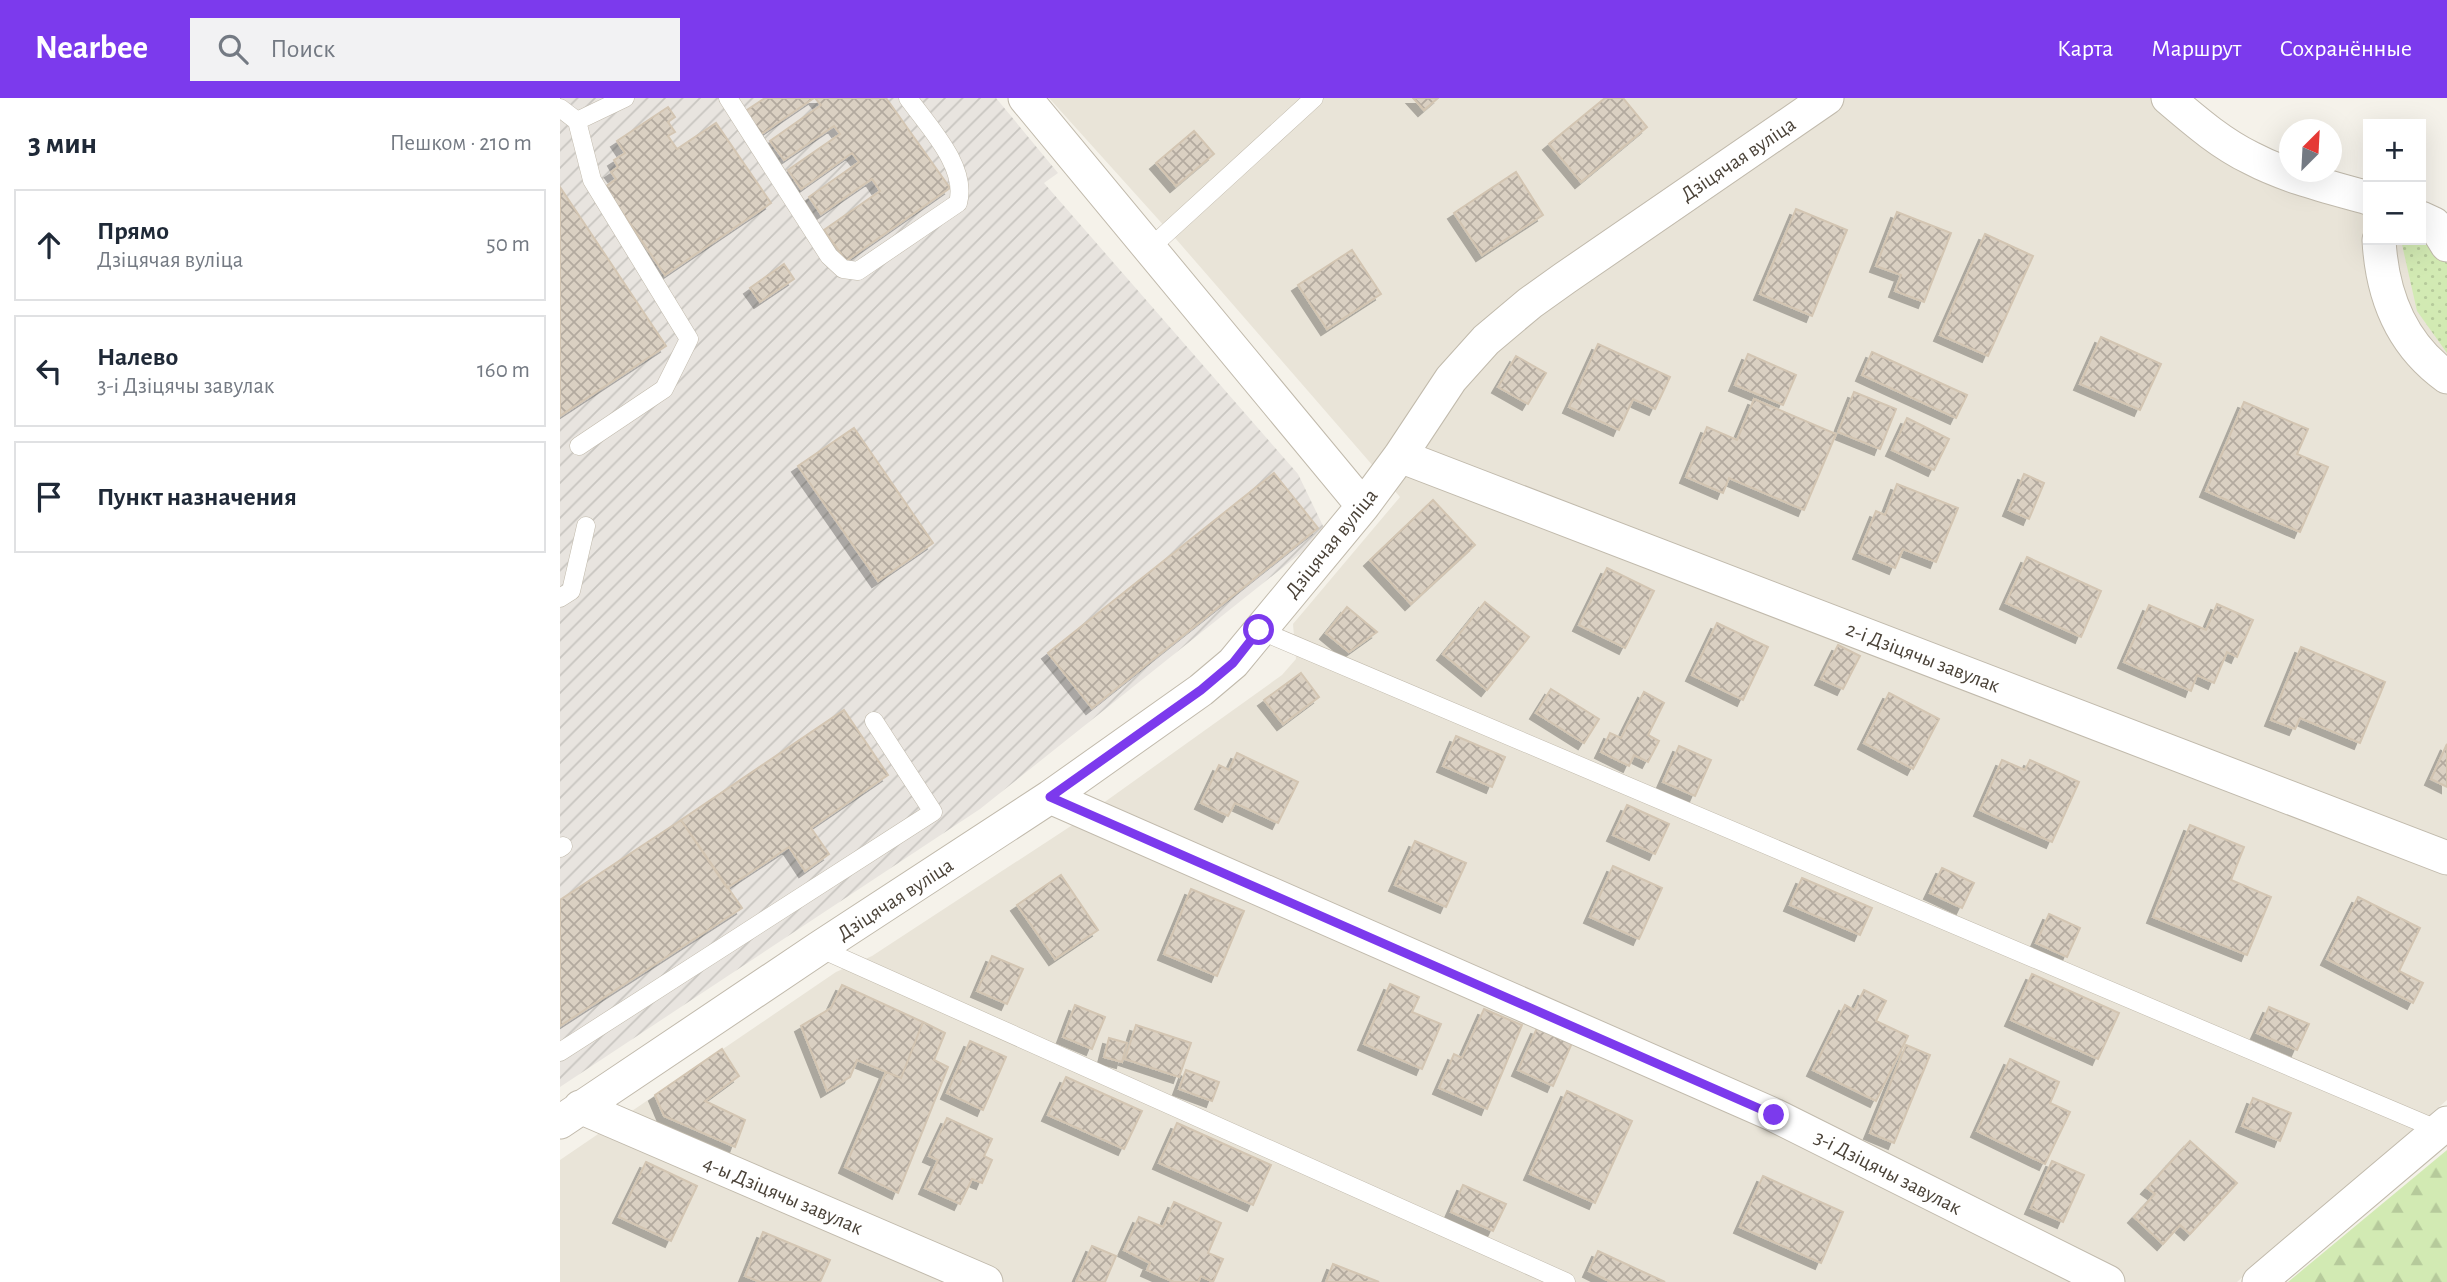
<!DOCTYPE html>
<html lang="ru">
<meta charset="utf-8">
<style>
body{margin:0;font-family:"Alegreya Sans",sans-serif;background:#f2f2f3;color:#1f2937}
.controls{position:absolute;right:21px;top:21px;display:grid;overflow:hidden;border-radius:0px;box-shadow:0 7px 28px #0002}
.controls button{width:63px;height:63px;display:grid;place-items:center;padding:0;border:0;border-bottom:2px solid #e0e1e3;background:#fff;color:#1f2937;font:35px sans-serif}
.compass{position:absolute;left:1719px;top:21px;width:63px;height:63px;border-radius:50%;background:#fff;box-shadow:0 7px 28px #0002;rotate:24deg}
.stop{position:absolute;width:21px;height:21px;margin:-16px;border:5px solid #7c3aed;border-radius:50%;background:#fff}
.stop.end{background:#7c3aed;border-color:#fff;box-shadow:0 2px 7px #0008}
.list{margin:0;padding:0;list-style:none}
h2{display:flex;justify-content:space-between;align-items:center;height:91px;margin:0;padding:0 28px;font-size:30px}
h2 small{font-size:23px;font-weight:400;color:#747a83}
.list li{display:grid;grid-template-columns:46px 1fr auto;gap:21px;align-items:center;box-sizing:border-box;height:112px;margin:0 14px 14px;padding:0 14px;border:2px solid #e0e1e3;border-radius:0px}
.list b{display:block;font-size:26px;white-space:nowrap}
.list p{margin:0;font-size:23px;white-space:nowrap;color:#747a83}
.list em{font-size:23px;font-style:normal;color:#747a83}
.icon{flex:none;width:38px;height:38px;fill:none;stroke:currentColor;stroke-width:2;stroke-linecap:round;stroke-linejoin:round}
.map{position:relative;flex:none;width:1887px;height:1184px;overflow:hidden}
header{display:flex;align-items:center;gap:42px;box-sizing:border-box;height:98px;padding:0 35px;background:#7c3aed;color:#fff}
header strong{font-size:33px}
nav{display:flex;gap:38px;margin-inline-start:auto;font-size:24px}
.search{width:490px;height:63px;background:#f2f2f3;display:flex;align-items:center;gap:18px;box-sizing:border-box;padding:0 24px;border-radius:0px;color:#747a83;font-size:26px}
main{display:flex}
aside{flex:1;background:#fff}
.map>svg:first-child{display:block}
.residential{fill:#e9e4d8}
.industrial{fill:url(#industrial-furrows)}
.grass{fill:url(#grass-dots)}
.forest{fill:url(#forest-firs)}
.building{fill:url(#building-cross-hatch);stroke:#d3c5b2;stroke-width:2;filter:url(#shadow)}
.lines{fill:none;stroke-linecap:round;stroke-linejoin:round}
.service-casing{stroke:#c1baac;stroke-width:19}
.minor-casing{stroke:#c1baac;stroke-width:35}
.service{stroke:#fff;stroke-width:18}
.minor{stroke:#fff;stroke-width:33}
.route{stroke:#7c3aed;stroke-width:9}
.labels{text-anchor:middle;stroke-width:6;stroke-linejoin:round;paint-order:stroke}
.street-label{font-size:21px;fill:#4a4238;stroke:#fff}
</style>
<header>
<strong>Nearbee</strong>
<div class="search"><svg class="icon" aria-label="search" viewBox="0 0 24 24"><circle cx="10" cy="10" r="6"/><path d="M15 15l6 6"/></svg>Поиск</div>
<nav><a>Карта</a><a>Маршрут</a><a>Сохранённые</a></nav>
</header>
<main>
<aside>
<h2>3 мин<small>Пешком · 210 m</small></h2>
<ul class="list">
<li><svg class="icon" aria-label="ahead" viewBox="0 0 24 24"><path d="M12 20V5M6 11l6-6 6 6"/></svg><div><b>Прямо</b><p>Дзіцячая вуліца</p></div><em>50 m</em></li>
<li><svg class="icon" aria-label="left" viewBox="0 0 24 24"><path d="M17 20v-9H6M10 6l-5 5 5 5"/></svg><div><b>Налево</b><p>3-і Дзіцячы завулак</p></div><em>160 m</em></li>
<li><svg class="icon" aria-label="arrive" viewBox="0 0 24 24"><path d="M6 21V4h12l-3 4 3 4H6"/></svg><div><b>Пункт назначения</b></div></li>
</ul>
</aside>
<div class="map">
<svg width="1887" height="1184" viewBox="0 0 1887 1184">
<defs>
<pattern id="industrial-furrows" width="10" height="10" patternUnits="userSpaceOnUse" patternTransform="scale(1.75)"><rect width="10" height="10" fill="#e8e4df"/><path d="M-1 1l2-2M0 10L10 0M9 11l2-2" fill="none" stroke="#c8c5c0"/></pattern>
<pattern id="grass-dots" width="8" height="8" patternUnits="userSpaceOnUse" patternTransform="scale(1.75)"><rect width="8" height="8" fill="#d2eab3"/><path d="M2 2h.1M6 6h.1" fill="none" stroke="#b6ca9b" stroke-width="1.8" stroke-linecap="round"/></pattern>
<pattern id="forest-firs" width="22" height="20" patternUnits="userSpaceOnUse" patternTransform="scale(1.75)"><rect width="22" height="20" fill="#d2eab3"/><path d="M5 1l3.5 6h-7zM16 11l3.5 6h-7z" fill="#b6ca9b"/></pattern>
<pattern id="building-cross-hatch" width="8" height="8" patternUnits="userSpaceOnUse" patternTransform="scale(1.75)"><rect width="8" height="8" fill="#dad0c2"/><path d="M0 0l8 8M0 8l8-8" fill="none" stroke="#b3aa9f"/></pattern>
<filter id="shadow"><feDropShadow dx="-6" dy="6" stdDeviation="0" flood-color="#0004"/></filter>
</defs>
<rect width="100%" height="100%" fill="#f5f2ea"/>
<!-- residential -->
<path class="residential" d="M489 0H1619L1669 43 1808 100V142H1861L1887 135V1002L1677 1184H0V1062L276 874 312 858 514 726 722 577 736 561 733 526 840 399 616 141Z"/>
<!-- industrial -->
<path class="industrial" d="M0 0H436L498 75 484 85 738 376 765 432 751 447 420 711 0 989Z"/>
<!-- grass -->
<path class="grass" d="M1861 136 1877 150 1887 165V255L1857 213 1841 142H1861Z"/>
<!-- forest -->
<path class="forest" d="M1887 1052V1184H1728Z"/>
<!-- building -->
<path class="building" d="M205 0H254L200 37 184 14Z
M255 0H326L390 90 286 163 264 132 320 93 312 81 261 116 249 99 299 64 292 55 241 91 228 72 280 36 274 28 224 62 210 43 261 7Z
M853 0H878L864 12Z
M1045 0H1063L1087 29 1021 84 989 46Z
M108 9 115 19 108 24 115 34 108 38 117 51 156 25 211 105 105 177 45 89 56 81 51 74 58 69 54 62 65 55 57 43Z
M634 33 654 56 616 88 596 65Z
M956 74 983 117 922 157 894 115Z
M0 89 106 248 0 318Z
M1236 111 1287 132 1252 218 1200 196Z
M1337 114 1391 135 1364 204 1335 193 1341 177 1316 168Z
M1425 136 1473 158 1428 258 1380 237Z
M792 152 821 196 767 231 738 187Z
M224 166 234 181 200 204 190 190Z
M1541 239 1601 266 1580 312 1520 286Z
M1038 246 1110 279 1095 311 1073 301 1059 332 1009 309Z
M1312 254 1407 297 1396 320 1302 277Z
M1188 256 1236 277 1223 307 1175 287Z
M956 258 986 275 968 306 938 289Z
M1294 294 1336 311 1320 351 1278 334Z
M1194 301 1276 336 1244 412 1169 380 1163 395 1126 379 1147 329 1177 342Z
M1684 304 1748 331 1737 356 1768 369 1740 434 1646 393Z
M1347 320 1389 341 1374 372 1332 352Z
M294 330 373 445 318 483 238 368Z
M714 375 758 430 532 610 488 555Z
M1464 376 1484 385 1469 421 1449 412Z
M1337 386 1398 410 1376 464 1343 451 1335 470 1299 455 1316 413 1325 417Z
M873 402 915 447 851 506 810 462Z
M1467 459 1541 493 1521 539 1446 505Z
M1047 470 1094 493 1065 550 1019 527Z
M925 504 969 539 927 592 883 556Z
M1657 506 1693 522 1677 559 1667 554 1654 585 1637 577 1631 593 1564 564 1589 507 1646 532Z
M787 509 817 534 789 554 766 535Z
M1157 525 1208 549 1183 602 1132 577Z
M1278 547 1300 558 1283 591 1261 581Z
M1741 549 1825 584 1800 645 1740 620 1735 631 1711 622Z
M741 575 759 599 723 626 704 602Z
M991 591 1039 621 1024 645 976 615Z
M1084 594 1104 605 1088 637 1099 643 1088 664 1074 657 1069 668 1041 654 1050 635 1061 640Z
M1329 595 1379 621 1353 671 1304 645Z
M284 612 328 677 251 730 269 756 245 773 229 749 167 790 121 722Z
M896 638 945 659 932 689 883 668Z
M1887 646V689L1871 681Z
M1119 648 1151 662 1135 698 1103 684Z
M677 655 738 684 718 725 675 705 668 718 641 705 659 667 669 672Z
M1442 662 1465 672 1470 662 1519 684 1492 744 1420 712Z
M1067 707 1109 726 1095 756 1053 737Z
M121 722 182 810 0 928V802Z
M1630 727 1684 749 1671 782 1711 799 1687 857 1593 819Z
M855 743 906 765 886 809 835 787Z
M1053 768 1102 790 1079 841 1030 819Z
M1382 770 1414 785 1402 810 1370 795Z
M501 777 538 832 495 861 457 807Z
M1242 780 1312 810 1300 837 1230 807Z
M631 791 684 813 657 878 604 856Z
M1798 799 1860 830 1839 873 1863 885 1853 905 1767 861Z
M1489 816 1520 830 1507 859 1476 845Z
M432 858 463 871 447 906 417 893Z
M1472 876 1559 915 1538 961 1451 922Z
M830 886 859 899 852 914 881 926 862 971 804 946Z
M282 887 363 924 341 980 297 962 290 979 267 993 241 928 271 910Z
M1304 892 1326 903 1316 923 1348 938 1316 1003 1253 972 1285 907 1294 912Z
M515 907 545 919 532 951 503 939Z
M1709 909 1749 926 1737 952 1697 935Z
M924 911 962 927 927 1011 879 990 894 956 902 960Z
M363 924 385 935 374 962 388 969 338 1095 285 1069 326 974 341 980Z
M576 927 631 945 619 979 565 961Z
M977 930 1012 945 993 988 958 972Z
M549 940 567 945 562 964 544 959Z
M410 943 446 959 423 1012 387 995Z
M1346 947 1370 957 1334 1045 1310 1035Z
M162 951 179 978 145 1003 185 1022 175 1049 104 1018 95 997Z
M1450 961 1499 984 1490 1005 1510 1014 1485 1066 1417 1033Z
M626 972 659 984 652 1003 619 991Z
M506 979 582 1013 564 1051 488 1017Z
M1007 993 1072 1023 1035 1105 970 1076Z
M1693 1000 1731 1015 1720 1043 1682 1028Z
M387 1020 432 1041 424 1058 432 1062 422 1085 412 1081 400 1106 365 1090 378 1062 369 1058Z
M617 1025 711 1067 693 1107 599 1065Z
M1630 1043 1677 1085 1630 1136 1620 1127 1603 1146 1574 1119 1595 1096 1587 1090Z
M1492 1063 1524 1077 1503 1124 1471 1110Z
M86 1064 137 1088 111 1143 59 1119Z
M1203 1078 1283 1114 1261 1165 1180 1129Z
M903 1087 946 1106 933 1133 891 1114Z
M614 1104 661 1125 648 1155 663 1161 653 1184 641 1178 638 1184H614L587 1172 590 1165 564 1152 579 1119 603 1129Z
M203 1134 270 1162 260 1184H200L185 1178Z
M532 1148 556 1158 545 1184H516Z
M1038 1153 1105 1184H1051L1029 1173Z
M773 1166 819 1184H766Z"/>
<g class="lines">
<!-- service casing -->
<g class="service-casing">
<path id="service" d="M168 0 269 158 283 171 298 173 398 105C408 69 368 28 348 0
M0 10 17 23
M589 151 754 0
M19 348 104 291 129 241 32 82 17 23 65 0
M0 500 11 493 26 428
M699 532 1879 1032
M0 750 3 748
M259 850 1006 1184
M0 954 373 714 314 623"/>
</g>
<!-- minor casing -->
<g class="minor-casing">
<path id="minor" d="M465 0 803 408
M1608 0C1634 22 1660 45 1691 60 1727 79 1769 89 1808 100
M1861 120 1874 126 1887 147
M1819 142C1822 197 1841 246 1887 279
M840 358 1887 760
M490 699 1214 1017 1548 1184
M20 1009 426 1184
M0 1024 259 850 490 699 641 592 673 565 803 408 840 358 891 281 926 242 970 205 1005 180 1267 0
M1699 1184 1887 1025"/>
</g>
<!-- service -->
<use href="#service" class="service"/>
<!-- minor -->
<use href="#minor" class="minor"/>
</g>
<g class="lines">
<!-- route -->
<path class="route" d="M699 532 673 565 641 592 490 699 1214 1017"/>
</g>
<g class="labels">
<!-- street labels -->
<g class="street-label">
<text transform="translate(1178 61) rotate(-34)" y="7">Дзіцячая вуліца</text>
<text transform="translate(771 445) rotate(-51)" y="7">Дзіцячая вуліца</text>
<text transform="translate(1363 559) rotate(21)" y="7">2-і Дзіцячы завулак</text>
<text transform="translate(335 801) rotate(-33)" y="7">Дзіцячая вуліца</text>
<text transform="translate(1328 1074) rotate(27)" y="7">3-і Дзіцячы завулак</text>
<text transform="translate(223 1097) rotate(23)" y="7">4-ы Дзіцячы завулак</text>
</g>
</g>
</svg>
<div class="controls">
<button>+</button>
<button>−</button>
</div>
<svg class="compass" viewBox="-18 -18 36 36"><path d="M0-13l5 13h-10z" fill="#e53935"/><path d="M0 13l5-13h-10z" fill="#747a83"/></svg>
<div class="stop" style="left:699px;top:532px"></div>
<div class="stop end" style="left:1214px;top:1017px"></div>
</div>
</main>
